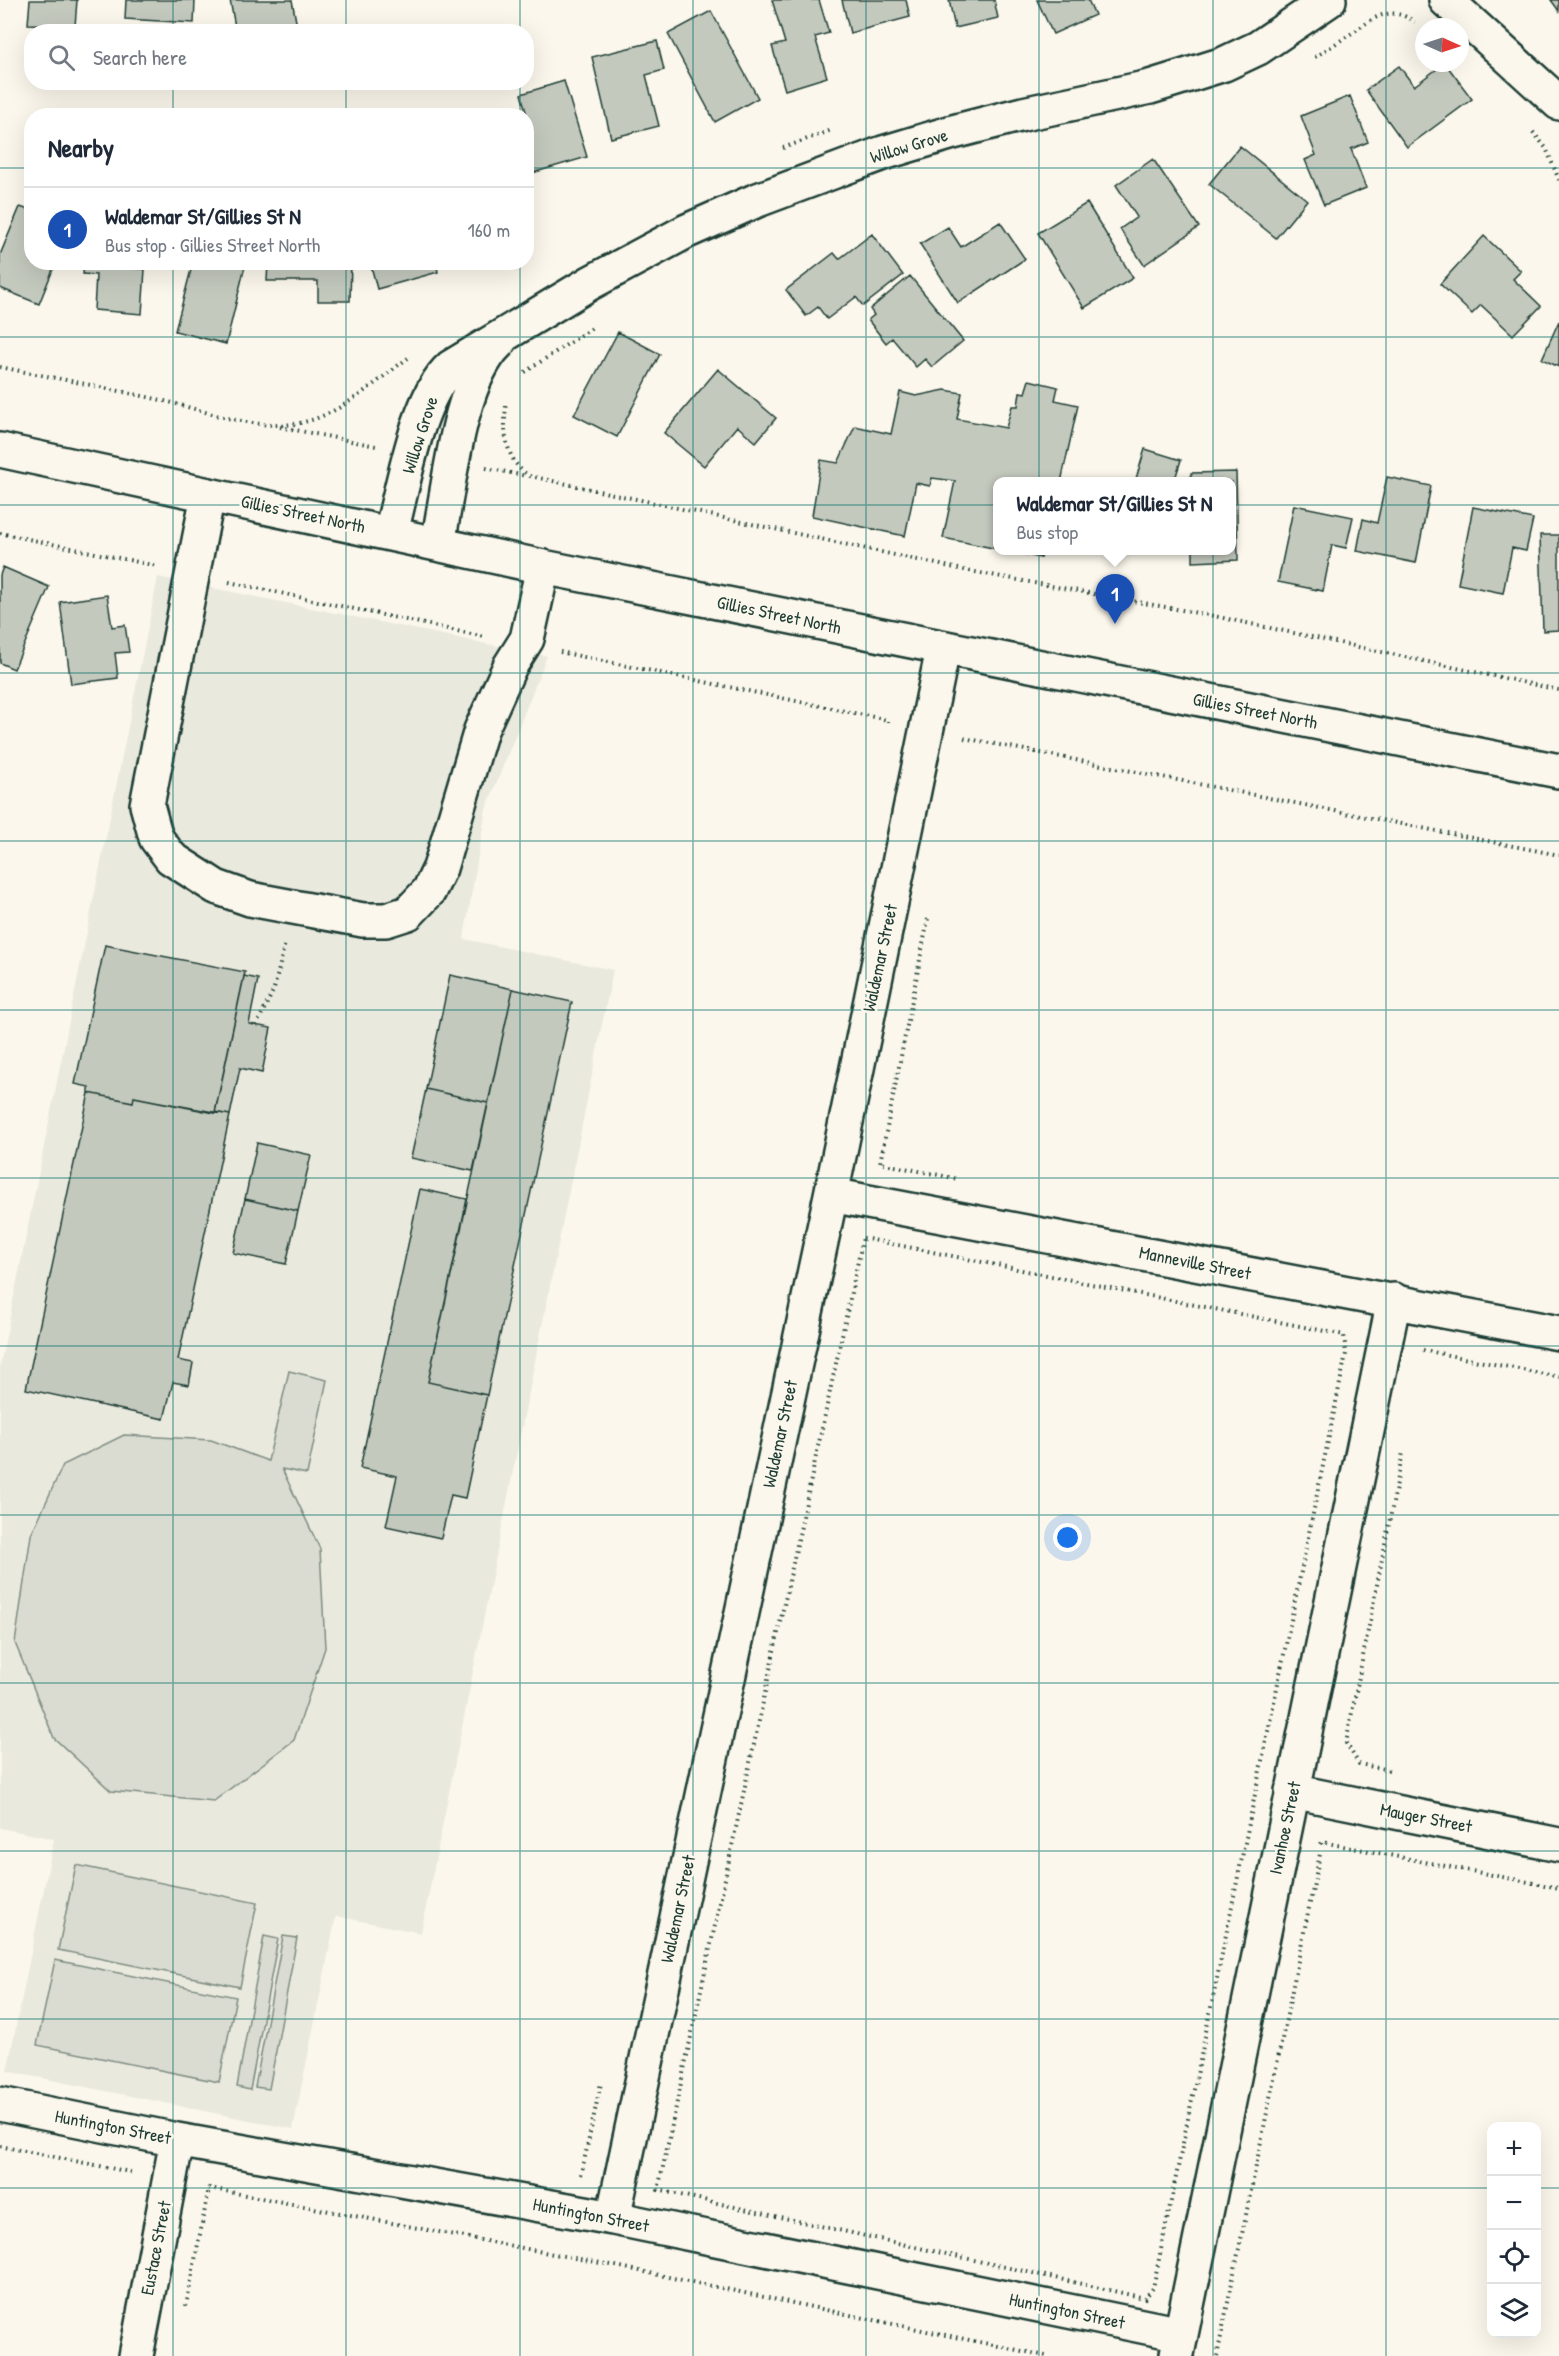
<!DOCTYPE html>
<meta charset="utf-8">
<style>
body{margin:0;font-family:"Patrick Hand",sans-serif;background:#f2f2f3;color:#1f2937}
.controls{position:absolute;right:18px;bottom:18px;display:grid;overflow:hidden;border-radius:12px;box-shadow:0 6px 24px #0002}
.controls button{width:54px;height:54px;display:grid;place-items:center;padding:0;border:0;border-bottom:2px solid #e0e1e3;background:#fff;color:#1f2937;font:30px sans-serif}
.compass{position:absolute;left:1415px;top:18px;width:54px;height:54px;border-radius:50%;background:#fff;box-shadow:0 6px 24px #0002;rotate:93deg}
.you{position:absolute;left:1068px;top:1538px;width:21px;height:21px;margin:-15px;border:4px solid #fff;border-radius:50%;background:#1a73e8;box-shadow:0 0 0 9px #1a73e833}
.badge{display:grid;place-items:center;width:39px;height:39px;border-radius:50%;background:#1a73e8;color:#fff;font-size:20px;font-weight:700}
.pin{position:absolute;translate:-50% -50px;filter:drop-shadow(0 2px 3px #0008)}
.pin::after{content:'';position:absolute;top:32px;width:21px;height:18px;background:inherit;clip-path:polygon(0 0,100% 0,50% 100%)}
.popup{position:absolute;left:993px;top:477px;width:243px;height:78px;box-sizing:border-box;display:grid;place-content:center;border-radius:12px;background:#fff;filter:drop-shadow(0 2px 4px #0005);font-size:20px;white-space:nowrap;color:#747a83}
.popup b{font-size:22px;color:#1f2937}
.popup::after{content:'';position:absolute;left:50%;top:100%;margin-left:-12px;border:12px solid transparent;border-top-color:#fff}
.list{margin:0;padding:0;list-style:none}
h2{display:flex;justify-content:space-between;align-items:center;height:78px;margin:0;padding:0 24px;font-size:26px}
h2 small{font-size:20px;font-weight:400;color:#747a83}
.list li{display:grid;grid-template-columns:39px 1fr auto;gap:18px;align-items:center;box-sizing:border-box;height:84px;padding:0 24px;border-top:2px solid #e0e1e3}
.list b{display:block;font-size:22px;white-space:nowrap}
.list p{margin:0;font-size:20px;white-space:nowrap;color:#747a83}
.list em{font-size:20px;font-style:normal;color:#747a83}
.icon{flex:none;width:33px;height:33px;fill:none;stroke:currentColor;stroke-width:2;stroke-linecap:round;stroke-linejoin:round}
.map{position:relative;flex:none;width:1559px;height:2356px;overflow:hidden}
.search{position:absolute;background:#fff;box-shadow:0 6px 24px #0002;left:24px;top:24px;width:510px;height:66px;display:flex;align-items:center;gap:15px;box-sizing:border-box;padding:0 21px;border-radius:24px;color:#747a83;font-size:22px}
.panel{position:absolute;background:#fff;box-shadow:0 6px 24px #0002;left:24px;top:108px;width:510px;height:162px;border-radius:24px}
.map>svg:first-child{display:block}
.built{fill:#eae9de}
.green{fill:#dbdcd1;stroke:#7d8c82;stroke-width:1.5}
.building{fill:#c4c9be;stroke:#1f3d34;stroke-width:1.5}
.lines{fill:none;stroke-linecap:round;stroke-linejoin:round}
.minor-casing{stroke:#1f3d34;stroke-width:38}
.major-casing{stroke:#1f3d34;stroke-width:38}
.path{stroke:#1f3d34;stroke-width:4;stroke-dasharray:1.5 4.5;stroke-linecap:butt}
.minor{stroke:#fbf7ec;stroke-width:33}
.major{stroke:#fbf7ec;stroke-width:33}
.grid{fill:none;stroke:#0f766e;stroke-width:1.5;stroke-opacity:0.55}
.labels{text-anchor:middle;stroke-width:5;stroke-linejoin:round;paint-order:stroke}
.street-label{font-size:18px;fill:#1f3d34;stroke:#fbf7ec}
</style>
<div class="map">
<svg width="1559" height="2356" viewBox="0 0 1559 2356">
<rect width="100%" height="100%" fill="#fbf7ec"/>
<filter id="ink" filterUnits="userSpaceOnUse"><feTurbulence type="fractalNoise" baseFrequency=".0167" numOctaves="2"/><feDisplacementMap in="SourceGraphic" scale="12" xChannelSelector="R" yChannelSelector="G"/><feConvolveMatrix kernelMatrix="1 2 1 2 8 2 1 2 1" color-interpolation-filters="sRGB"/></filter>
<g filter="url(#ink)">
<!-- built -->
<path class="built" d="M158 577 547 656 486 809 464 939 613 970 421 1933 336 1916 293 2129 7 2071 54 1839 0 1828V1366Z"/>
<!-- green -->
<path class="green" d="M289 1371 327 1380 307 1474 282 1469 320 1549 325 1648 294 1740 214 1801 111 1791 54 1738 15 1643 31 1535 63 1465 124 1435 211 1440 268 1461Z
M76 1865 257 1903 240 1987 58 1950Z
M264 1936 278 1939 250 2090 237 2087Z
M283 1936 297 1938 269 2089 255 2087Z
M55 1960 236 1997 219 2082 37 2045Z"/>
<!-- building -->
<path class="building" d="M30 0H77L75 26 28 24Z
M126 0H195L194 23 125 19Z
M230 0H292L298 32H236Z
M772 0H819L829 33 815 37 827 77 785 90 772 46 785 43Z
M842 0H906L910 17 850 33Z
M949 0H994L998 18 955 28Z
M1037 0H1088L1095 15 1053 34Z
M1551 0H1559V11Z
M711 11 758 98 715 122 668 34Z
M657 41 664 70 646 75 659 126 611 138 592 57Z
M1445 63 1472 99 1407 147 1366 90 1399 66 1414 86Z
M564 81 587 157 529 174 526 135 532 133 521 94Z
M1350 96 1368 142 1351 149 1366 188 1324 205 1305 160 1316 155 1301 116Z
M1240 146 1307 200 1276 238 1209 184Z
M1153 159 1199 227 1144 265 1120 229 1137 217 1116 185Z
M1087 203 1133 278 1084 308 1038 233Z
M20 207 32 211V262H56L39 304 0 288V255Z
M1000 222 1025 259 958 303 920 244 948 227 961 247Z
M872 234 903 275 863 306 856 297 827 319 818 307 806 316 786 290 834 253 839 259Z
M1484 236 1521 271 1513 279 1541 306 1513 335 1481 305 1472 314 1440 284Z
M84 262H128V268L145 269 142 314 94 310 96 275 83 274Z
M193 262H246L226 344 175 331Z
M268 262H351L350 301H318V281H267Z
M370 262H436L438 272 377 289Z
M910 276 963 341 932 367 925 359 916 367 892 338 886 343 868 320 874 315 870 309Z
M1559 321V367L1542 359Z
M618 332 660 354 617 437 574 415Z
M718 369 776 418 756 442 737 426 704 466 664 433Z
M1029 380 1058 387 1055 400 1078 405 1061 482H998V549L943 538 955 481 932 478 930 486 916 483 905 536 812 516 821 460 838 463 855 426 891 434 900 392 916 396 945 390 962 393 957 419 1006 428 1012 406H1018L1020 392 1025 393Z
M1145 449 1181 460 1174 482H1135Z
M1236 472 1238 560 1193 562V550H1232V482H1191V473Z
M1387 477 1431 486 1416 563 1357 551 1363 519 1377 523Z
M1294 505 1353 517 1346 548 1332 545 1323 591 1278 582Z
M1473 507 1533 519 1526 551 1512 548 1503 593 1458 584Z
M1540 535H1559V630L1543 631Z
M1006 550H1043L1041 558Z
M3 567 49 587 14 669 0 663V575Z
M107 595 112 627 125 625 129 652 115 653 118 678 71 684 60 602Z
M105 945 245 972 215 1113 134 1097 133 1102 89 1093V1087L75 1084Z
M450 975 513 989 488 1103 426 1089Z
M244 976 258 979 249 1024 271 1028 262 1073 240 1068 230 1115 215 1112Z
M513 989 572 1002 487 1395 428 1382Z
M426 1089 488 1103 473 1171 411 1158Z
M89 1093 133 1102 134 1097 230 1115 178 1360 193 1363 189 1385 173 1382 164 1419 26 1389Z
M257 1143 311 1155 298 1211 245 1199Z
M420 1189 467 1199 428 1382 487 1395 465 1498 451 1495 441 1538 386 1526 397 1476 360 1468Z
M245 1199 298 1211 286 1264 233 1253Z"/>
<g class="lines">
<!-- minor casing -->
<g class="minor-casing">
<path id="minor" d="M1446 0 1559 103
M208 495 147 805 156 838 171 858 216 887 250 899 363 920H386L408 913 429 891 440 868 481 730 510 666 527 639 543 567
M391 532C403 488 417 397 451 367L590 283 687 231 755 201 883 153 953 132 1023 114 1150 87 1224 64 1258 48 1329 0
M438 543C449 489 458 380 499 342
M831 1195 1559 1333
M1292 1791 1559 1845
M0 2104 177 2140 613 2218 1181 2334
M613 2218 831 1195 943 649
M1177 2354 1394 1300
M136 2356 177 2140"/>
</g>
<!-- major casing -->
<g class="major-casing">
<path id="major" d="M0 450 543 567 1559 771"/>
</g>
<!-- path -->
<path class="path" d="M1315 57C1327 49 1340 41 1352 33 1374 18 1389 4 1415 22
M1533 132 1546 148 1559 180
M783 148 832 130
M0 367C51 377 102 387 152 398 201 408 258 435 308 421 346 410 378 380 408 358
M525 372 592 328
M506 406C503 431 505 462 530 476L964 570 1214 616 1559 690
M280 427 376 446
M486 468 526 476
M0 533 157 566
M229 582 485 637
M560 652 888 720V722
M964 738 1559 855
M928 919 880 1163 958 1179
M256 1026 274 989 285 943
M863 1238 1344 1335 1346 1354 1153 2288 1145 2298 658 2190Z
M1423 1350 1559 1377
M1389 1770 1359 1764 1346 1743 1403 1452
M1321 1844 1322 1842 1559 1888
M0 2146 135 2173
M581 2175 601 2083
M186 2306 209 2188 611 2265 1046 2356
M1217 2356 1320 1854"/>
<!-- minor -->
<use href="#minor" class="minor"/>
<!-- major -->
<use href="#major" class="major"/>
</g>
</g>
<!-- grid -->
<path class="grid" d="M173 0V32M346 0V32M520 0V32M693 0V2356M866 0V2356M1039 0V2356M1213 0V2356M1386 0V2356M173 82V116M346 82V116M520 82V116M0 168H32M526 168H1559M173 262V2356M346 262V2356M520 262V2356M0 337H1559M0 505H1559M0 673H1559M0 841H1559M0 1010H1559M0 1178H1559M0 1346H1559M0 1515H1559M0 1683H1559M0 1851H1559M0 2019H1559M0 2188H1492M1536 2188H1559"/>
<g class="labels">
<!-- street labels -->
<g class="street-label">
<text transform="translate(909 146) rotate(-17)" y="6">Willow Grove</text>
<text transform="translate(420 435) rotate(-72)" y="6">Willow Grove</text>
<text transform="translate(303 514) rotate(12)" y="6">Gillies Street North</text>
<text transform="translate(779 615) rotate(12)" y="6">Gillies Street North</text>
<text transform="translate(1255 711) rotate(11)" y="6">Gillies Street North</text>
<text transform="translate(880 958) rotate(-78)" y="6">Waldemar Street</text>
<text transform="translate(1195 1263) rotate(11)" y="6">Manneville Street</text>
<text transform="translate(780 1434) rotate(-78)" y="6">Waldemar Street</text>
<text transform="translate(1426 1818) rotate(11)" y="6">Mauger Street</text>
<text transform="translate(1285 1828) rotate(-78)" y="6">Ivanhoe Street</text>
<text transform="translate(678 1909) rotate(-78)" y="6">Waldemar Street</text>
<text transform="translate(113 2127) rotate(11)" y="6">Huntington Street</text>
<text transform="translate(591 2215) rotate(11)" y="6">Huntington Street</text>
<text transform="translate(156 2248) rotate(-79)" y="6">Eustace Street</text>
<text transform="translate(1067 2311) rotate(12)" y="6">Huntington Street</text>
</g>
</g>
</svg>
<div class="controls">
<button>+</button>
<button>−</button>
<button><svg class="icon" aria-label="locate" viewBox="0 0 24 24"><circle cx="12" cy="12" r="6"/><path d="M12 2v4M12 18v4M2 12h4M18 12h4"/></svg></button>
<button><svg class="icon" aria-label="layers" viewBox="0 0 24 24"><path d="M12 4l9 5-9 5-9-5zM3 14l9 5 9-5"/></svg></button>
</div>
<svg class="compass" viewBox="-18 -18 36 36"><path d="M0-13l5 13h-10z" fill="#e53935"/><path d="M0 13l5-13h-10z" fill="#747a83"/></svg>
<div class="you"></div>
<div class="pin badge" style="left:1115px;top:624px;background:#1a4fb4">1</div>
<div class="popup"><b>Waldemar St/Gillies St N</b>Bus stop</div>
<div class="search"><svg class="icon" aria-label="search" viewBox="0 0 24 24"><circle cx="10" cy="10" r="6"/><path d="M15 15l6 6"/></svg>Search here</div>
<section class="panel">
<h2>Nearby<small></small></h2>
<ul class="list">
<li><span class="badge" style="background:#1a4fb4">1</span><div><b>Waldemar St/Gillies St N</b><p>Bus stop · Gillies Street North</p></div><em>160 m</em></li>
</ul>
</section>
</div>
